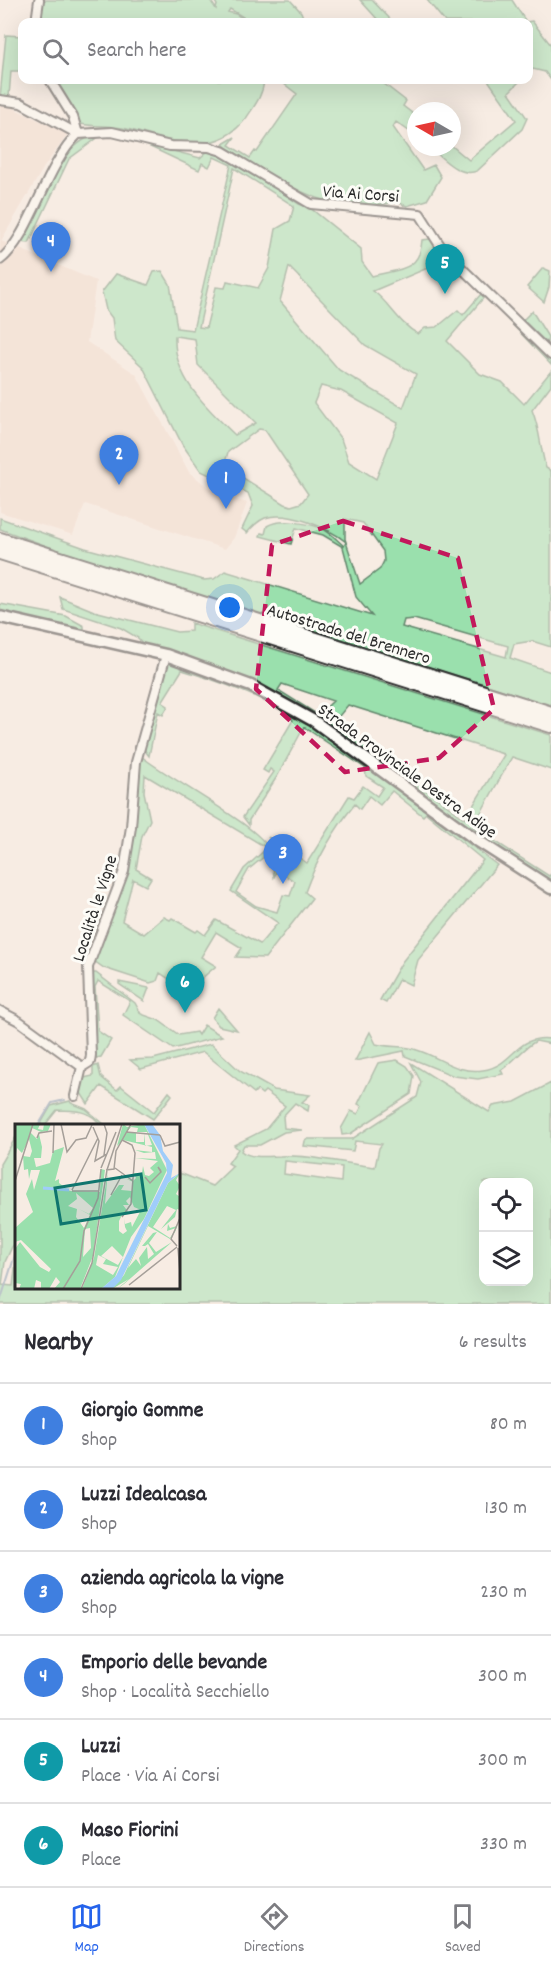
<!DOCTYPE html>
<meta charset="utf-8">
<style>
body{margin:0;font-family:Dekko,sans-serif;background:#f2f2f3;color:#2b2b33}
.controls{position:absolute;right:18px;bottom:18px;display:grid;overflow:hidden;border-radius:12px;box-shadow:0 6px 24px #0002}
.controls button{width:54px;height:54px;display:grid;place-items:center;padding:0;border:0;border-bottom:2px solid #e1e1e2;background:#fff;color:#2b2b33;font:30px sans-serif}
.compass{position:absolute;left:407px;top:102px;width:54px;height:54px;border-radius:50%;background:#fff;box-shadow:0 6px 24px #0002;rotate:279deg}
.you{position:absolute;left:230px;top:608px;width:21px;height:21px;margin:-15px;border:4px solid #fff;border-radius:50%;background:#1a73e8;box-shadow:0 0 0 9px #1a73e833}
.badge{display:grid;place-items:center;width:39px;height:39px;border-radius:50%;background:#2563eb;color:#fff;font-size:20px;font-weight:700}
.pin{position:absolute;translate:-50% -50px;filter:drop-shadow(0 2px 3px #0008)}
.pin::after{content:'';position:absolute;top:32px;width:21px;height:18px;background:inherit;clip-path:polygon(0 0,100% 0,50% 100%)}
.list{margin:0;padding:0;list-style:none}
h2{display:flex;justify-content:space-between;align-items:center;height:78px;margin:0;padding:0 24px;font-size:26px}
h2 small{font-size:20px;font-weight:400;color:#7c7c81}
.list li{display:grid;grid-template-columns:39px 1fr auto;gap:18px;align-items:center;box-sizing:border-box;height:84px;padding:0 24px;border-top:2px solid #e1e1e2}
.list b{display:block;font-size:22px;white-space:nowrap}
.list p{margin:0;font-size:20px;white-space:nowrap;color:#7c7c81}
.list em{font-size:20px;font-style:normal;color:#7c7c81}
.icon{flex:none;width:33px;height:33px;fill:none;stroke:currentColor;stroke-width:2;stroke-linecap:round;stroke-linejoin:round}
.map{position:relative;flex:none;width:551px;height:1304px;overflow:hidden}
.search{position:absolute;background:#fff;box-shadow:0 6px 24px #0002;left:18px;right:18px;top:18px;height:66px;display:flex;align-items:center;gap:15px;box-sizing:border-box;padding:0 21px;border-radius:12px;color:#7c7c81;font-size:22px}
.sheet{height:582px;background:#fff}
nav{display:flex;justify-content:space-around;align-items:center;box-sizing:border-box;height:84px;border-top:2px solid #e1e1e2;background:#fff;font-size:16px;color:#7c7c81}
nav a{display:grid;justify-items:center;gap:3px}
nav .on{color:#2563eb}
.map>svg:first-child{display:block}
.built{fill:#f0d9cb}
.green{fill:#9ae0ad;stroke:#62866c;stroke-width:1.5;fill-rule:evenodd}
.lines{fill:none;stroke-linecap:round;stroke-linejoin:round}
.stream{stroke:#718ca7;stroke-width:2}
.street-casing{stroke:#2b2b2b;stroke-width:12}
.secondary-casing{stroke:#2b2b2b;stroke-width:15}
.highway-casing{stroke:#2b2b2b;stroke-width:18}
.street{stroke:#fdfcf7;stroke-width:8}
.secondary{stroke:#fdfcf7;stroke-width:10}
.highway{stroke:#fdfcf7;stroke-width:14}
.marked{fill:none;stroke:#c2185b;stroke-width:4.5;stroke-dasharray:12 8;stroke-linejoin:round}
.labels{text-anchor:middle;stroke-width:6;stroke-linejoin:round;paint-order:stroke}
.street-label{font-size:18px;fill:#2b2b2b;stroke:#fdfcf7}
.inset-river{fill:none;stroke:#9fcdfa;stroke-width:3}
.inset-road{fill:none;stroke:#a59f99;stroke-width:1.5}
.view{fill:#0f766e;fill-opacity:0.15;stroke:#0f766e;stroke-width:3}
.inset-edge{fill:none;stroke:#2b2b2b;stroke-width:3}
</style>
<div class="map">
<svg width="551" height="1304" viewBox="0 0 551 1304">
<rect width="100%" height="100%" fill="#f7ece3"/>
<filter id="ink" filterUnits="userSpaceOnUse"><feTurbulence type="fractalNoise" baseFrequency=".0167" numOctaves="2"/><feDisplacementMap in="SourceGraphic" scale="12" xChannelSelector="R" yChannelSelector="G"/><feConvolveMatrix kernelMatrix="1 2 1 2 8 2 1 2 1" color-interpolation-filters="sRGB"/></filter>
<g filter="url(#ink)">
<!-- built -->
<path class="built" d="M0 106 11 107 68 134 44 167 1 241 96 281 87 342 136 374 189 472 214 492 247 503 234 538 225 549 85 504 73 535 0 512Z"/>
<!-- green -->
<path class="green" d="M42 0H210L216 9 217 5 214 0H290L301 12 305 22H251L230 9 228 12 236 14 247 22H40Z
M360 0H372L393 22H380Z
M427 0H512L526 22 532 21 551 45V80L545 72 533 69 529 73 528 22H445Z
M6 35 22 36V71H11L9 97H0Z
M54 80H264C263 95 255 105 247 117 215 160 170 140 127 129 112 125 96 127 81 124Z
M279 80H379L406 101 403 106 416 116V136L396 122 393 127 423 170 434 165 441 177 427 200 407 206 397 202C319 216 287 183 226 147L223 144 235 137 229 145 250 158 255 151 257 152 297 94Z
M488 80H521L509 92 527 118 522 129 477 171C459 178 442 157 429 147L452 146 469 160 516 120Z
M92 136H100L69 159 29 243 20 242C36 210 57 148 92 136Z
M142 143 200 158 209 150 246 168 299 204 310 208 361 249 362 262 372 276C398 269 420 272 422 240L430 239 441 255 435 265 373 291C389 302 399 324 418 334L425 328 437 327 458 310 463 315 481 294 486 295 551 361V365L485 296 447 341 480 374 502 382 524 404 551 371V385L532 410C540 429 540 448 546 468L551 471V647L532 641 514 644 510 658 551 672V705L91 562 0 529V518L85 548 204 580 214 579 225 571 372 616 356 597 343 547 323 535 296 528 291 544 260 536 261 533 265 534 267 526C280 518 311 523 325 530 332 534 338 541 344 546L346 542C329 528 288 510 265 518 258 521 252 527 247 533L242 529 253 506 248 493 201 471 182 444 143 367 115 341 112 318 106 310 102 292 116 274 148 285 154 272 162 271 170 284 177 328 193 330 231 165 214 157 209 167 202 163 199 170ZM234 168 294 206 290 221 276 229 269 268 258 288 227 281 225 288 216 287 206 328 199 327ZM289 267 365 345 416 374 403 408 339 370 280 301ZM175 336 195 339 198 365 256 423 235 435C207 408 173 378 175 336ZM321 386 341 391 398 423 376 479 349 462 341 439 314 403ZM259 429 265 430 308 494 301 503 291 506 285 504 224 466 228 452ZM345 519 363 523 383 551 384 561 380 569 360 584 345 539ZM414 619 508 646 506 657 402 627 404 620Z
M543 268 550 271 549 287 544 302 527 287Z
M532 311 548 337 547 343 523 320Z
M60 597 94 611 177 632 191 631V623L551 735V770L512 757 473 827 549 876 551 874V883L469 830 317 717 267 688 179 654 144 645 138 638 121 628 63 609ZM282 684 333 701 318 715 278 690ZM348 705 503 754 504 755 465 819 334 722Z
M0 604 66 616 84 626V631L0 612Z
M171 662 249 690 304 719 497 865 418 960 411 985 399 979 386 1003 380 1000 402 962 483 860 426 813 423 816 392 791 380 805 369 796 360 809 355 804C333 831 317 859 305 892L312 898 265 958 236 957 242 948 216 932 201 957 216 966 187 991 160 973 157 981 150 983 104 968 94 961 122 885 137 769 141 756C164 776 266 829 270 852L249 869 236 892 256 906 277 912 283 895 290 896 295 881 277 871 274 877 273 867 277 850 268 837 307 863 349 796 354 798 363 786 377 796 383 787 366 776 365 768 304 727 278 775 249 820V825L243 817 274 772 270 769 268 773 263 770 293 720C275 700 209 678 182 670L162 702 168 706 163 715 158 712 149 756 143 748 166 665ZM145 775 267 848 244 869 231 891 278 923 260 944 216 920 205 935 198 930 196 932 172 918 170 920 164 917 144 934 122 921 133 879 146 886 151 878 136 869 142 836 150 820 144 792Z
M92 973H96L135 1003 141 1014 158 1020 179 1035 196 1032 198 1035 204 1025 222 1036 173 1049 123 1015 130 1001 98 981 95 987 98 1031 111 1040 101 1057 96 1058 90 996Z
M119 982 149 988 144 1001 119 984Z
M218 1008 237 1030 219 1026 212 1018Z
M370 1032 376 1044C389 1048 404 1045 417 1050 440 1057 457 1074 483 1070 514 1066 515 1034 551 1039V1044L536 1041C522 1049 515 1061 501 1070L503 1074 478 1079 454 1076 405 1056 404 1051 355 1061Z
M211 1044 240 1071 274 1090 310 1095 302 1102 309 1105 308 1111 295 1103 283 1116 284 1128 302 1130 284 1132 260 1145H244L241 1151C250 1159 271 1156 280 1156 306 1154 347 1164 375 1167L379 1148 382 1144 355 1141 353 1151 304 1146 305 1141 308 1139H352L417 1097 421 1082 411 1063 489 1112 493 1106 515 1102 551 1083V1304H0V1164L16 1137V1238L5 1262 2 1285 13 1286 16 1260V1288H178L180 1173 212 1186 233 1166 228 1163 238 1149 234 1145 266 1129 285 1106 265 1091 262 1094 257 1090 254 1093 203 1052 141 1069 130 1060 153 1059ZM285 1161 342 1167 341 1182 284 1174ZM528 1182V1282H484V1182Z
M397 1060 407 1066 414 1076 411 1094 350 1134 342 1135 341 1129 351 1111 358 1114 362 1106 358 1104 378 1063Z
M98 1065 101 1077 117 1090 121 1086 154 1112 169 1092 172 1095 153 1119 101 1086 88 1104 79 1090 84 1078 93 1076V1067Z
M70 1101 71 1103 86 1109 105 1125H100C91 1109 74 1111 57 1110L45 1125H40L51 1106Z"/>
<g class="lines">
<!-- stream -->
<path class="stream" d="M38 1126 52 1103 65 1100
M0 1302 16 1252"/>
<!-- street casing -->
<g class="street-casing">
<path id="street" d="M36 22 39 0
M50 80 73 117 78 134
M0 100 21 103 78 134 112 132 170 146 209 147 222 151 311 204 420 214 443 250 551 355
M0 260C30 238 45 166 78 134
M0 1011 19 1021 82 1067
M75 1096 82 1067 90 1062 91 1055 88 967 124 871 131 827 136 762 166 655"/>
</g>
<!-- secondary casing -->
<g class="secondary-casing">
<path id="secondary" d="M0 617 166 655 251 686 314 721 478 841 551 888"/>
</g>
<!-- highway casing -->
<g class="highway-casing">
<path id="highway" d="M0 540 551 714
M0 552 551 725"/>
</g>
<!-- street -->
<use href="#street" class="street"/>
<!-- secondary -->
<use href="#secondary" class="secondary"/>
<!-- highway -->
<use href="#highway" class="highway"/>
</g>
</g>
<!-- marked area -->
<path d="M0 0H551V1304H0ZM343 521 458 558 494 709 439 758 345 772 256 689 272 545Z" fill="#f7ece3" fill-opacity=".55" fill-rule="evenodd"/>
<path class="marked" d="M343 521 458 558 494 709 439 758 345 772 256 689 272 545Z"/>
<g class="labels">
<!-- street labels -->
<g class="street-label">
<text transform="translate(361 193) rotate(4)" y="6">Via Ai Corsi</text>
<text transform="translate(349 633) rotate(17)" y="6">Autostrada del Brennero</text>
<text transform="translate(408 770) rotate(36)" y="6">Strada Provinciale Destra Adige</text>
<text transform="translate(94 908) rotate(-72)" y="6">Località le Vigne</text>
</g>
</g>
<!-- overview -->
<g transform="translate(15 1124)">
<rect width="165" height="165" fill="#f7ece3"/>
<path d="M0 0H25L23 5 28 6 29 0H36L33 7 26 8 17 4 15 8 22 15 24 10 27 23 26 34H19L21 43 35 39 38 27 49 23 40 57 44 55V59L55 67 85 68 86 45 90 46 78 132 65 165H39L45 158 41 153 34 165H26V158L21 156 19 165H4L6 160 0 159V125L5 118 25 143 34 148 36 145 6 116 0 118V104L18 88 11 70 17 55 19 66 25 46H16L14 55 13 45 9 46 8 32 15 33 17 27 14 15 7 29 2 24 0 36ZM61 69 78 84 74 90 64 85 75 91 69 104 61 93 62 85 53 82 62 75ZM75 104 76 124 68 133 70 105ZM108 0 112 3 129 0 152 46 129 95 116 113 100 153 86 165H67L79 134 93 47 90 80 104 61H109L106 66 117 67 118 58 110 54 118 57 121 54 119 49V42V49H127L128 42 130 51 134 52 139 48 135 44 143 37 120 34 141 35 140 28 129 29 120 26 137 28V23L108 16 102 22ZM116 3 123 4 122 8H132L137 21 130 22V9L129 18H121V9H111ZM115 73 119 83 126 86 117 103 116 98 110 100 109 94 110 103 112 107 108 110 104 107V97L108 89H114L108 81H114L111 77ZM97 122 108 133 103 141 86 132ZM83 131 91 135 88 140 103 143 98 151 81 141ZM165 49 161 56 165 62 161 70 165 73V86L162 85 160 93 146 105 161 86 152 82 138 103 155 114 161 104 152 107 153 100 155 104 162 102 165 91 162 103 160 108 155 115 133 102 113 144 121 135 126 142 124 134 132 123 133 135 139 130 133 120 130 122H127L138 109 142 108 134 119 141 128 157 118 109 160 102 165 114 155 97 165 109 151 153 59Z" fill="#9ae0ad" fill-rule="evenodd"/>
<path d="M129 0H137L145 11 148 27 158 41 156 54 165 49 153 59 106 156 97 165H86L101 152 152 49 151 39Z" fill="#9fcdfa"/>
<path class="inset-river" d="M28 64 54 66"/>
<path class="inset-road" d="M46 0 52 28 61 16 71 14 77 1M89 0 92 9 89 31M78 3 84 17 80 37 92 30M111 8 145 11M145 11 150 22 165 18M22 14 24 9 37 7M107 16 117 21 120 29 116 80 107 93M38 29 39 0M86 44 101 8M100 44 118 57M91 46 99 45 101 27 116 0M130 53 135 59 146 48 143 43 146 47M0 57 18 0M57 66 83 14M57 67H83M96 71 107 51M162 122 156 115 165 94M163 124 165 149M114 161 162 123M48 165 65 137 69 107 83 74 86 45M66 165 77 139 92 46 107 0"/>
<path class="view" d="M126 50 131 86 46 100 40 64Z"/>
<rect width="165" height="165" class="inset-edge"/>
</g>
</svg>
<div class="controls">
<button><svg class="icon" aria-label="locate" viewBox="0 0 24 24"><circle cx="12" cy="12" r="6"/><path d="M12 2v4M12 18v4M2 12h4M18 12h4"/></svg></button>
<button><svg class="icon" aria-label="layers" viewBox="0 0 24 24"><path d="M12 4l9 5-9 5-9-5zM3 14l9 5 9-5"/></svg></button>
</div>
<svg class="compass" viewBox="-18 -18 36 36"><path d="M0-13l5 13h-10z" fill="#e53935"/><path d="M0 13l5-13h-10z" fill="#7c7c81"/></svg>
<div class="you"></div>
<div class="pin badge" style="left:226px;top:509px;background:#3f7fe0">1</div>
<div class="pin badge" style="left:119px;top:485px;background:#3f7fe0">2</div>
<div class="pin badge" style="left:283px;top:884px;background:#3f7fe0">3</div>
<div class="pin badge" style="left:51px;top:272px;background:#3f7fe0">4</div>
<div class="pin badge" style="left:445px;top:294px;background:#0f9aa8">5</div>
<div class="pin badge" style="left:185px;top:1013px;background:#0f9aa8">6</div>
<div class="search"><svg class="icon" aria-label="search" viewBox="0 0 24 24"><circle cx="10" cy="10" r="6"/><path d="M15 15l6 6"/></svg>Search here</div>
</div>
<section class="sheet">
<h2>Nearby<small>6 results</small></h2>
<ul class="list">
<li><span class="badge" style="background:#3f7fe0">1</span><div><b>Giorgio Gomme</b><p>Shop</p></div><em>80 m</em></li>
<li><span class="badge" style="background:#3f7fe0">2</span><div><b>Luzzi Idealcasa</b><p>Shop</p></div><em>130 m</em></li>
<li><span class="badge" style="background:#3f7fe0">3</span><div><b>azienda agricola la vigne</b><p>Shop</p></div><em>230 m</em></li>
<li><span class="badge" style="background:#3f7fe0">4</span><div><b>Emporio delle bevande</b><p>Shop · Località Secchiello</p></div><em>300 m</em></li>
<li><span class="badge" style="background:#0f9aa8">5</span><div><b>Luzzi</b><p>Place · Via Ai Corsi</p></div><em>300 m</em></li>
<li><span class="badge" style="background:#0f9aa8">6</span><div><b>Maso Fiorini</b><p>Place</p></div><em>330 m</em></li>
</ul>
</section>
<nav>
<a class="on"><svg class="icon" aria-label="map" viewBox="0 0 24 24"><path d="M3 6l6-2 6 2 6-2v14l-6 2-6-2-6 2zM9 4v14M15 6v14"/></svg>Map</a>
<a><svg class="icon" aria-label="directions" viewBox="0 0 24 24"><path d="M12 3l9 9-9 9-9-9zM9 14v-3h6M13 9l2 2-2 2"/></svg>Directions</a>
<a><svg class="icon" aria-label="saved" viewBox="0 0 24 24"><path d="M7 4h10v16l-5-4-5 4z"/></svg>Saved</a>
</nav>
